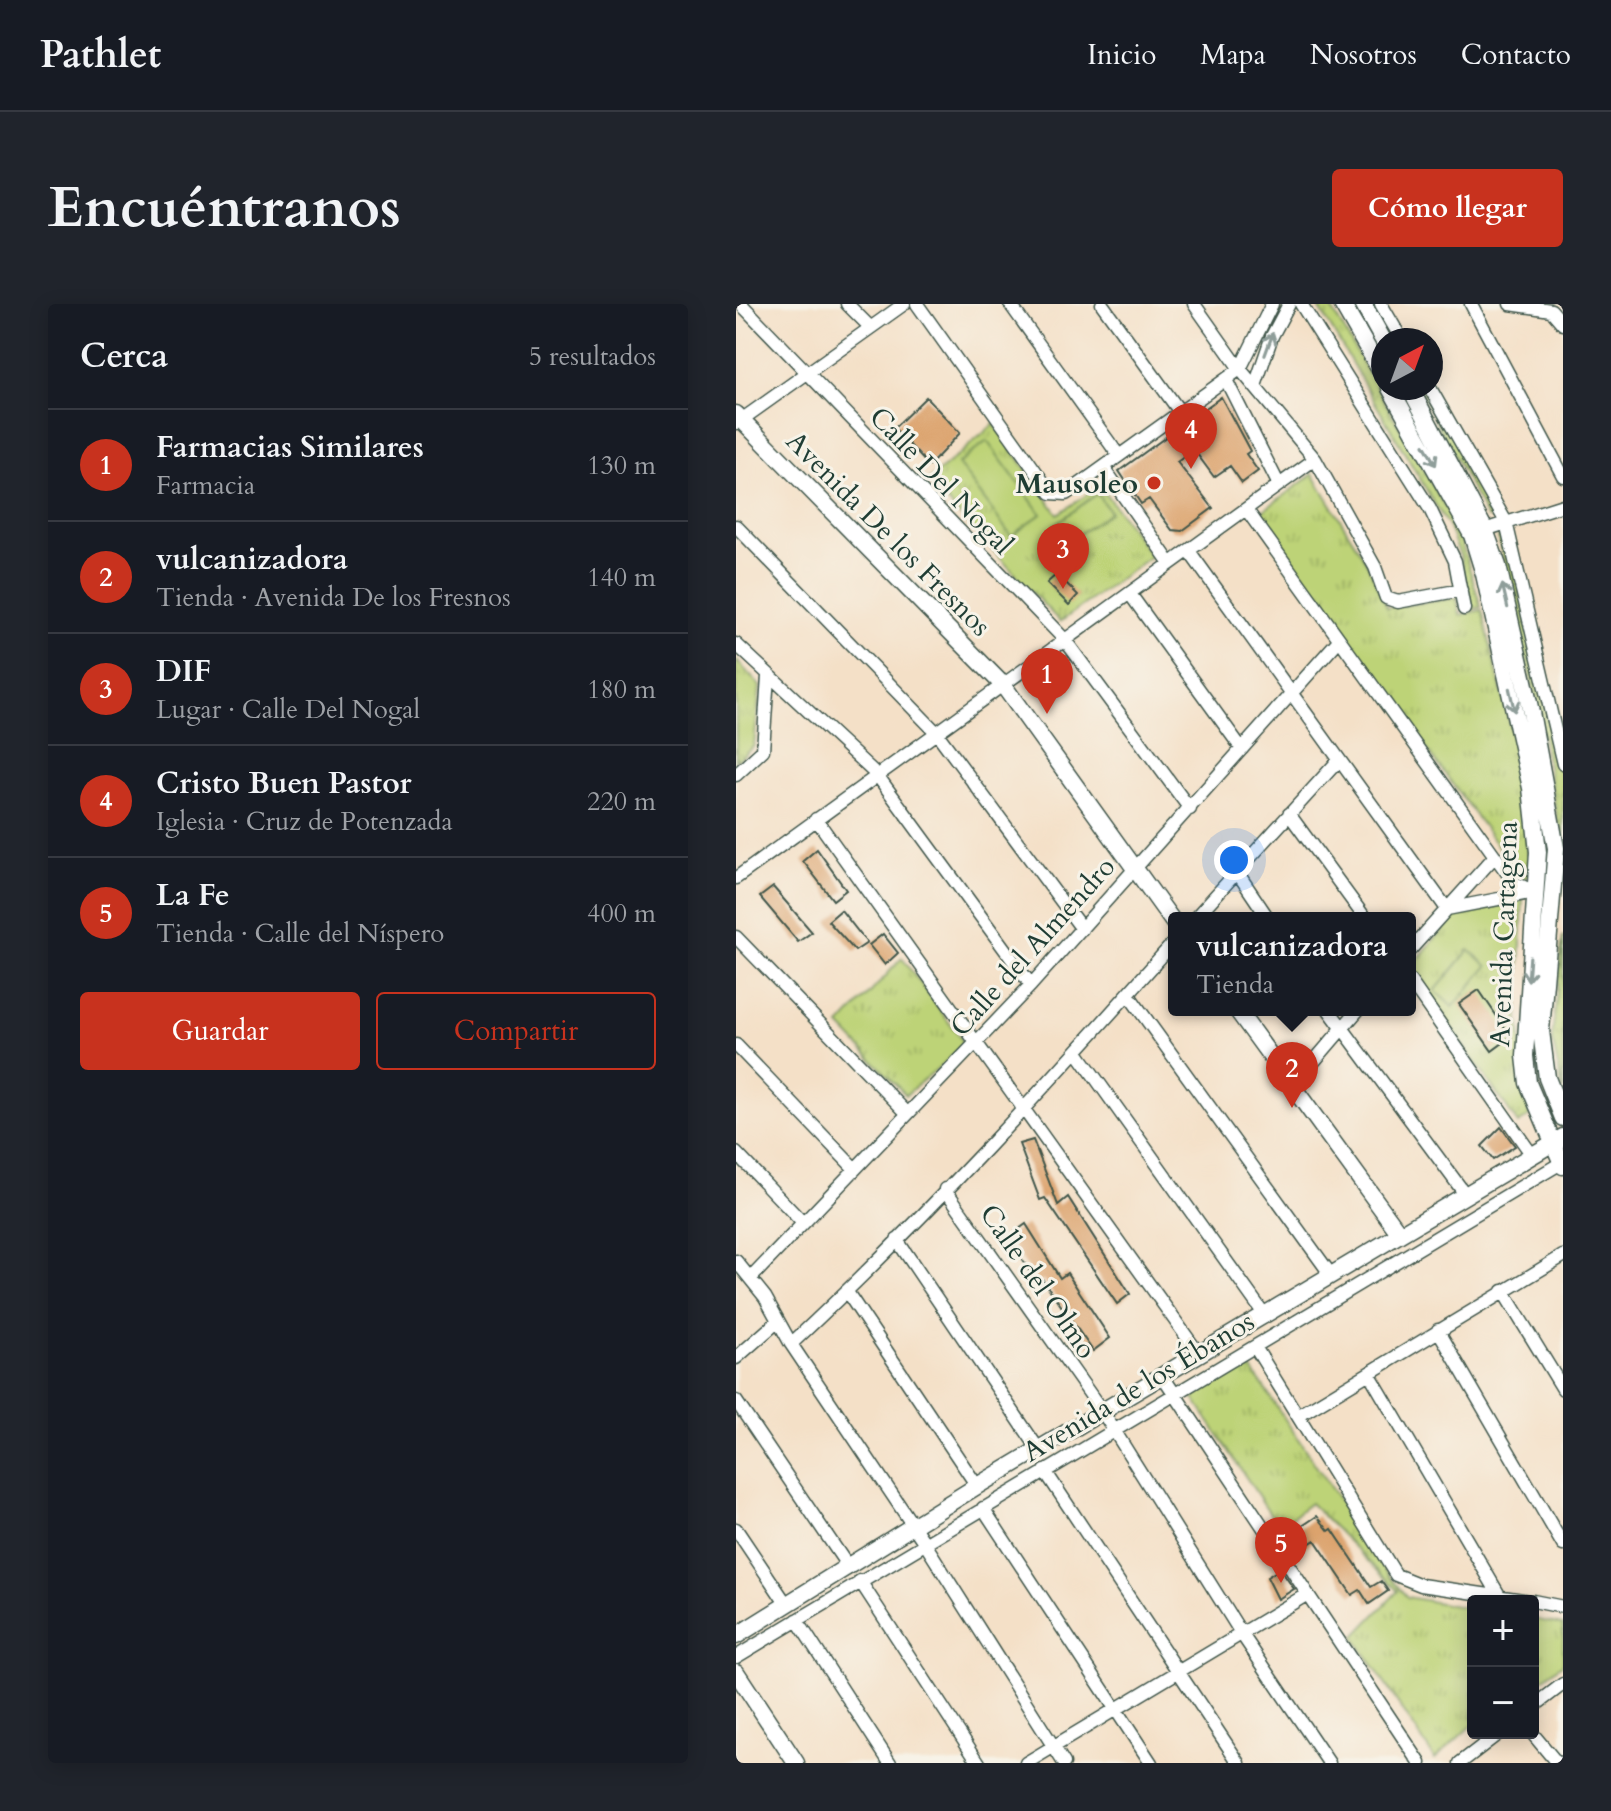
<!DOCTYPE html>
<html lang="es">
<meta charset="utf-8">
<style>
body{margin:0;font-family:Cardo,serif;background:#20242c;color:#f1f3f6}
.controls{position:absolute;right:24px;bottom:24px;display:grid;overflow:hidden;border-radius:8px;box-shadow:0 4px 20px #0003}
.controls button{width:72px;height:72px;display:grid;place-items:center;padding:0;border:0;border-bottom:2px solid #363941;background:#171b24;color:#f1f3f6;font:40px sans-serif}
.compass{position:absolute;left:635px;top:24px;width:72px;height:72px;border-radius:50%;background:#171b24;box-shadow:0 4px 20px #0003;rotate:41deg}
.you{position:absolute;left:498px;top:556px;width:28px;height:28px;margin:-20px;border:6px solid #fff;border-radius:50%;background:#1a73e8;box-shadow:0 0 0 12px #1a73e833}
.badge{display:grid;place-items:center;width:52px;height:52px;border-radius:50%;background:#c8321e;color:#fff;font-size:26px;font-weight:700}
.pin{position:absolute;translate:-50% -66px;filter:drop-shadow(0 2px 4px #0008)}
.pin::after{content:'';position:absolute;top:42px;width:28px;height:24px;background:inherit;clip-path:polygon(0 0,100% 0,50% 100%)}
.popup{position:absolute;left:432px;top:608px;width:248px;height:104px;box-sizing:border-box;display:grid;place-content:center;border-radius:8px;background:#171b24;filter:drop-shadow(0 2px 6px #0005);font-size:26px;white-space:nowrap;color:#9ea1a6}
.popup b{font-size:30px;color:#f1f3f6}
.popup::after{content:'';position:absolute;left:50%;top:100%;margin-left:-16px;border:16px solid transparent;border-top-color:#171b24}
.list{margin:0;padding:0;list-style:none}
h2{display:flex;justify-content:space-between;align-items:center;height:104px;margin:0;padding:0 32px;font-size:34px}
h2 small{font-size:26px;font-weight:400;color:#9ea1a6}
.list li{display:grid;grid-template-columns:52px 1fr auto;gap:24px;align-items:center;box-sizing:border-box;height:112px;padding:0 32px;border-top:2px solid #363941}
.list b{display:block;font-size:30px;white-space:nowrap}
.list p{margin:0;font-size:26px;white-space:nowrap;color:#9ea1a6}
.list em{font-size:26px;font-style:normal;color:#9ea1a6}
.actions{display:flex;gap:16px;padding:24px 32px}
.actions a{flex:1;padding:18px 0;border:2px solid #c8321e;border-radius:8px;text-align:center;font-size:28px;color:#c8321e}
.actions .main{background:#c8321e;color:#fff}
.map{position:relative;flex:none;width:827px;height:1459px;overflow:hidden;border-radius:8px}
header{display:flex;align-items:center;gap:48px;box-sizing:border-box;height:112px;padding:0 40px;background:#171b24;border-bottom:2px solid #363941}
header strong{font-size:38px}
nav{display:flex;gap:44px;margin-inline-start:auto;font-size:28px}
.intro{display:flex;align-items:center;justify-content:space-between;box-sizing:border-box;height:192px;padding:0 48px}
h1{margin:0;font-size:56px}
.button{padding:20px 36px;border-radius:8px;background:#c8321e;color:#fff;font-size:28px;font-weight:700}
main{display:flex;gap:48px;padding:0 48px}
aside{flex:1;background:#171b24;border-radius:8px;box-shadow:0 4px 20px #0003}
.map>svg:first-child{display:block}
.grass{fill:url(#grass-tufts);stroke:#6e8856;stroke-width:2}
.pitch{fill:#bdd377;stroke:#6e8856;stroke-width:2}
.building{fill:#dca36d}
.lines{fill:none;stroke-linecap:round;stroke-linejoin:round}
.minor-casing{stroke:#3f554a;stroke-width:15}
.tertiary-casing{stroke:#3f554a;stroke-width:19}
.minor{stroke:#fff;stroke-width:12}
.tertiary{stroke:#fff;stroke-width:16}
.oneway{stroke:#8f9e9a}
.poi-dot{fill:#c8321e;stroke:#f7f3e8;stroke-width:3}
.labels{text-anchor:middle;stroke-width:6;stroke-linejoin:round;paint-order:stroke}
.street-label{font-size:28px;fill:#1f3d34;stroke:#f7f3e8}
.poi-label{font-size:28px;font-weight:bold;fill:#1f3d34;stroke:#f7f3e8;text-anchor:end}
</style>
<header>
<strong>Pathlet</strong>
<nav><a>Inicio</a><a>Mapa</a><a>Nosotros</a><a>Contacto</a></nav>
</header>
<div class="intro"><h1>Encuéntranos</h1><a class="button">Cómo llegar</a></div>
<main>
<aside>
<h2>Cerca<small>5 resultados</small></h2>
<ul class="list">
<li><span class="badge">1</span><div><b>Farmacias Similares</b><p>Farmacia</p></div><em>130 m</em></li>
<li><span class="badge">2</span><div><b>vulcanizadora</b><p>Tienda · Avenida De los Fresnos</p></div><em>140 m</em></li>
<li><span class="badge">3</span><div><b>DIF</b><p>Lugar · Calle Del Nogal</p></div><em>180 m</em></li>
<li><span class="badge">4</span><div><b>Cristo Buen Pastor</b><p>Iglesia · Cruz de Potenzada</p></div><em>220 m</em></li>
<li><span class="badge">5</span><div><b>La Fe</b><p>Tienda · Calle del Níspero</p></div><em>400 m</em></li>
</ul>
<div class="actions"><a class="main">Guardar</a><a>Compartir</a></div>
</aside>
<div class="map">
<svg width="827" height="1459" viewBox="0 0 827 1459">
<defs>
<pattern id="grass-tufts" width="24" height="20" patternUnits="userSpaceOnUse" patternTransform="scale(2)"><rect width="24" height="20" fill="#bdd377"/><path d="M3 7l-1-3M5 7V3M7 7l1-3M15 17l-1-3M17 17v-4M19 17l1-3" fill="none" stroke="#a2b668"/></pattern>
</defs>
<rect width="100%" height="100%" fill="#f7f3e8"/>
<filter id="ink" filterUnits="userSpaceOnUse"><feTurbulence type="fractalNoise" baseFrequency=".0125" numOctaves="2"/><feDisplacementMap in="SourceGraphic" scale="16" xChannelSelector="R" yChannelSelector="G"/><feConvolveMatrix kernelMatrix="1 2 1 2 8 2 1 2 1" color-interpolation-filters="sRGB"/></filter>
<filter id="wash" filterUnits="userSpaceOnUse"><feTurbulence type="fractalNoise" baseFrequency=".006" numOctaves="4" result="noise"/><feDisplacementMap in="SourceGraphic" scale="32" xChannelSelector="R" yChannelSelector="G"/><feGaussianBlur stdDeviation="1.8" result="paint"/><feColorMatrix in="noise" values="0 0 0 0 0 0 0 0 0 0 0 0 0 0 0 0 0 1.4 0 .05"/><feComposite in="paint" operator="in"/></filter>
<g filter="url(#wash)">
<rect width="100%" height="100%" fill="#f4e0c7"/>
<!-- grass -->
<path class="grass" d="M581 0H593L721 224 745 303 736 305 724 252 713 224Z
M682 84H690L756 199 759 213 751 214Z
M258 120 322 210 364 182 415 252 324 318 192 177Z
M577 170 632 261 651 304 721 294 724 311 746 306 782 456 794 571 786 575 520 212Z
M771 230 827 480V545L800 398 762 233Z
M0 356 24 382 18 442 0 457Z
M787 595 782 706 793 813 782 820 674 664 722 608Z
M827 632V787L816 734Z
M166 654 228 739C212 759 189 773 170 791L104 722Z
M513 1061 656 1276 671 1293 737 1305V1420L699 1455 618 1333 662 1287 574 1199 543 1223 455 1090Z
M797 1315 827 1321V1359L797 1383Z"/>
<!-- pitch -->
<path class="pitch" d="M251 137 305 210 275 232 222 160Z
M361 190 374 208 330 239 318 221Z
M733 646 752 662 717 703 699 687Z"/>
<g id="blocks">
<!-- building -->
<path class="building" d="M190 93 224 129 193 162 158 124Z
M485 93 514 147 510 150 522 167 506 179 494 162 478 173 458 146 441 158 477 204 446 227 436 226 413 195 405 200 383 167Z
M321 270 342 291 333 301 311 279Z
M81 545 110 586 97 596 67 557Z
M37 583 76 628 62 638 24 593Z
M105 606 131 639 119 647 92 617Z
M147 630 162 649 149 661 133 641Z
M743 686 775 733 756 747 723 700Z
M765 823 779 842 757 856 746 842Z
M297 836 322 901 332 893 394 990 381 1000 309 894 304 896 283 840Z
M290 920 324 974 331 969 374 1034 357 1047 307 976 302 981 272 933Z
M581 1212 593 1227 596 1225 635 1283 645 1277 652 1287 633 1300 624 1286 616 1291 579 1236 564 1246 553 1231Z
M544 1265 558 1285 542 1295 531 1273Z"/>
</g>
</g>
<g filter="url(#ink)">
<use href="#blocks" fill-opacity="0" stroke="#3f554a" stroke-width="2"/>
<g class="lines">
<!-- minor casing -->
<g class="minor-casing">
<path id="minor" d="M5 0 329 336 454 505
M111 0 133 22
M181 0 315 189 330 190 504 65 536 0
M274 0 383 152
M366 0 444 108
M458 0 504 65 579 155 639 263 650 294 662 298 725 286
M565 0 694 205 719 257 728 305
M645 0 666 36
M735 0 827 172
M774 0 815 6 827 20
M490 76 543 181
M519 82 536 32 553 0
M694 84 770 218 827 460
M1 119 168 0
M368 164 434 259
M510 205 769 566 779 579 797 587
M0 222 200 428 346 625
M742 228 827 201
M453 247 711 605 799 588
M394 290 506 445
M0 340 141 471 295 681
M0 471 27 446 32 372
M553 510 629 614
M80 515 463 1050
M501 568 532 614
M0 574 579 155
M459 614 602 457
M0 633 171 809
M674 646 759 552
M674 677 796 851
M392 690 595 971
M593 706 729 890
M0 741 118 864
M341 748 528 1010
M556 783 622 706
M0 849 67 919
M209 885 366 1107 507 1332 593 1459
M161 936 303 1146
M0 957 29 993 55 1040 188 1238 328 1459
M16 973 295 681 603 336
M767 987 827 1085
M111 988 241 1182
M702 1026 827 1241
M55 1040C190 914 316 776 438 638
M519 1043 660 1271 685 1281 794 1297
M0 1054 41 1018
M633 1069 763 1291
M426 1071 684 1459
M0 1097 113 1264
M562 1112 827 952
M309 1167 503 1459
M247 1204 415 1459
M0 1225 51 1301
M124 1277 243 1459
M797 1297 827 1303
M61 1316 154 1459
M0 1353 825 859 827 853
M797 1403 827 1380
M796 1429 821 1459
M290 1459 570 1291
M724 1459 763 1429"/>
</g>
<!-- tertiary casing -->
<g class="tertiary-casing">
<path id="tertiary" d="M606 0 647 71
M627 0 647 36
M654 84 736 231 748 270 795 484 802 548 789 752 792 779 827 862
M674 84 749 226 762 262 795 408 820 544 805 727 811 774 827 814
M0 110 267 381 438 619
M501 706 664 930
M0 1332 241 1182 827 833
M0 1368 60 1459"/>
</g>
<!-- minor -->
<use href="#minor" class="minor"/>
<!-- tertiary -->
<use href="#tertiary" class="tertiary"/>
</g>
<!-- one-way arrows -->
<defs><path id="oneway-shaft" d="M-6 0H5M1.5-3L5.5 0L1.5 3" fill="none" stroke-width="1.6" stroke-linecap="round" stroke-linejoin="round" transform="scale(2)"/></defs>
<g class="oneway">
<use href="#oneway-shaft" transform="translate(533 40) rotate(-70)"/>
<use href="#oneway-shaft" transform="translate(694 151) rotate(60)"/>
<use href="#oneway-shaft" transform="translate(769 292) rotate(-103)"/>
<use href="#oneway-shaft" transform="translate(776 396) rotate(77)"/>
<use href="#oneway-shaft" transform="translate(793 665) rotate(94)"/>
</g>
</g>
<!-- markers -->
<circle class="poi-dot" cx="418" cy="179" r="8"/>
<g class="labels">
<!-- street labels -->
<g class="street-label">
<text transform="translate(206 176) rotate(46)" y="10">Calle Del Nogal</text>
<text transform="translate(153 229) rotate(45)" y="10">Avenida De los Fresnos</text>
<text transform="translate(767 630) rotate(-88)" y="10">Avenida Cartagena</text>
<text transform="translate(296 642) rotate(-48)" y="10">Calle del Almendro</text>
<text transform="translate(303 977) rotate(55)" y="10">Calle del Olmo</text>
<text transform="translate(402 1082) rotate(-31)" y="10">Avenida de los Ébanos</text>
</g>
<!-- poi labels -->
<g class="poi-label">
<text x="402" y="189">Mausoleo</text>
</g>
</g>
</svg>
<div class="controls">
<button>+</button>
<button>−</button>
</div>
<svg class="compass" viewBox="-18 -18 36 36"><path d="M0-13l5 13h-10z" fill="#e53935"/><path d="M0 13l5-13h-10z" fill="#9ea1a6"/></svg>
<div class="you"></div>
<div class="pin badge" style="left:311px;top:410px">1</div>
<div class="pin badge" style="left:556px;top:804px">2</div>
<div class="popup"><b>vulcanizadora</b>Tienda</div>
<div class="pin badge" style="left:327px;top:285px">3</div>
<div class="pin badge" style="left:455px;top:165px">4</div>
<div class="pin badge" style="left:545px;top:1279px">5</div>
</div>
</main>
